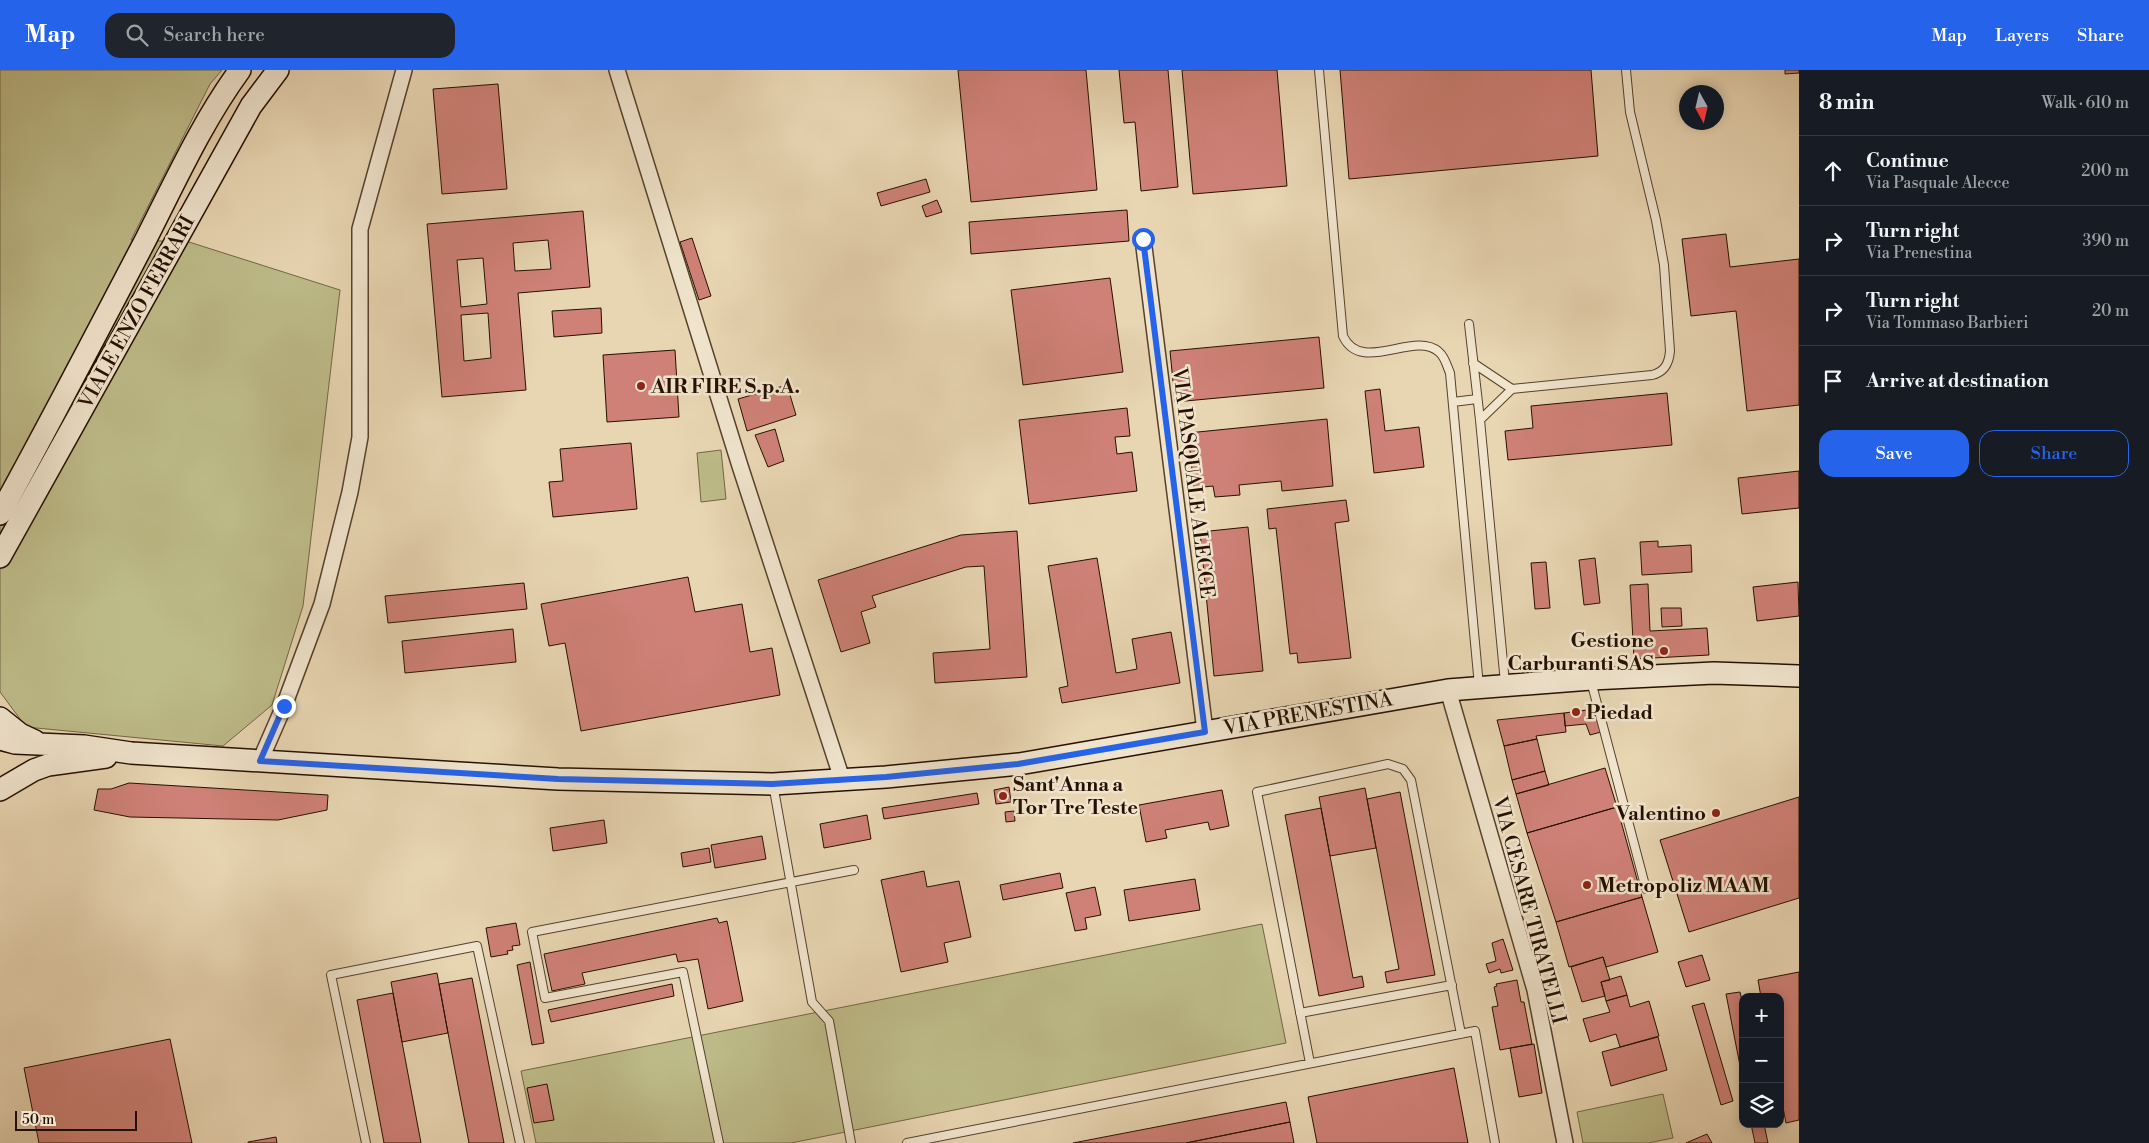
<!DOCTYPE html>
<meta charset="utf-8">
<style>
body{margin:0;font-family:"Libre Bodoni",serif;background:#20242c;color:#f1f3f6}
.controls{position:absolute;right:15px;bottom:15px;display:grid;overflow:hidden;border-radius:10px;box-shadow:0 2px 12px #0003}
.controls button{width:45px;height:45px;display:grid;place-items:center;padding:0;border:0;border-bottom:1px solid #363941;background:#171b24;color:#f1f3f6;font:25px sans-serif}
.compass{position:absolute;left:1679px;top:15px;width:45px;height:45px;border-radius:50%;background:#171b24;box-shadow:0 2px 12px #0003;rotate:172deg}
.scale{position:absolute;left:15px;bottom:12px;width:122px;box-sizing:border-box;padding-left:5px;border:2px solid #261000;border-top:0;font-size:14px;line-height:18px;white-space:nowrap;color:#261000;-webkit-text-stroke:4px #f0e4cd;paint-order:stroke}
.stop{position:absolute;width:15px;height:15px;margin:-11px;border:4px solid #2563eb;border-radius:50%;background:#fff}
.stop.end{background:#2563eb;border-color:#fff;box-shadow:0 1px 5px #0008}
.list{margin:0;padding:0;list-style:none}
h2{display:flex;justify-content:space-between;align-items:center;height:65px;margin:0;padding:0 20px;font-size:21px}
h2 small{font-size:16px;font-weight:400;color:#9ea1a6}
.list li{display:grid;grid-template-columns:32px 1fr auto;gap:15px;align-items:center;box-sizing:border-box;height:70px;padding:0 20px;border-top:1px solid #363941}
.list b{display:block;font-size:19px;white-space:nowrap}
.list p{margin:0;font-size:16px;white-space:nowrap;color:#9ea1a6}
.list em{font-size:16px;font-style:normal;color:#9ea1a6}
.actions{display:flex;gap:10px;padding:15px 20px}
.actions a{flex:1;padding:11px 0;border:1px solid #2563eb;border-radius:15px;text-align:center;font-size:18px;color:#2563eb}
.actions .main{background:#2563eb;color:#fff}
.icon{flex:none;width:28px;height:28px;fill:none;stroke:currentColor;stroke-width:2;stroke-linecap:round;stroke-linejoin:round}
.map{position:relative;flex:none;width:1799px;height:1073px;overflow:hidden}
header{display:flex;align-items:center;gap:30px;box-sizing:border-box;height:70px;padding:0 25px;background:#2563eb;color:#fff}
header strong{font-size:24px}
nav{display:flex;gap:28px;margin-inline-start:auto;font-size:18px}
.search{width:350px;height:45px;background:#20242c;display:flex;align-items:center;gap:12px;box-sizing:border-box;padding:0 18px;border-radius:15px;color:#9ea1a6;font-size:19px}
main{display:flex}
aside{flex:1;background:#171b24}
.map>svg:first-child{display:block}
.green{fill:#bdbb88;stroke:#726644}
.building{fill:#cf8177;stroke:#261000;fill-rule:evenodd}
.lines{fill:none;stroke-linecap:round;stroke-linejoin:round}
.lane-casing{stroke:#56412c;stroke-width:10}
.street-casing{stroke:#56412c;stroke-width:18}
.secondary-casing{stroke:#261000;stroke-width:24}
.lane{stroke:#f0e4cd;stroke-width:8}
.street{stroke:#f0e4cd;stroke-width:15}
.secondary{stroke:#f0e4cd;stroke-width:21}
.route{stroke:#2563eb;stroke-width:6}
.poi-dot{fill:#8f2418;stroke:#f0e4cd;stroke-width:2}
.labels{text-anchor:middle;stroke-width:5;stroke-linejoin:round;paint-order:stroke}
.street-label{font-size:20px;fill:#261000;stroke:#f0e4cd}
.poi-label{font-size:20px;font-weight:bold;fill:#261000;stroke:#f0e4cd;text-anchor:start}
</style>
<header>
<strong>Map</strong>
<div class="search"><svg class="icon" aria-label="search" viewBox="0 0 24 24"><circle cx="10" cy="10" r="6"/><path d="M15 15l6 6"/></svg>Search here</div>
<nav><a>Map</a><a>Layers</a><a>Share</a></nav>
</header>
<main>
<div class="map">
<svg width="1799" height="1073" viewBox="0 0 1799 1073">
<rect width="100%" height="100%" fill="#e8d5b2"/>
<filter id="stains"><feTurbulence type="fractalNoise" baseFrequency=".004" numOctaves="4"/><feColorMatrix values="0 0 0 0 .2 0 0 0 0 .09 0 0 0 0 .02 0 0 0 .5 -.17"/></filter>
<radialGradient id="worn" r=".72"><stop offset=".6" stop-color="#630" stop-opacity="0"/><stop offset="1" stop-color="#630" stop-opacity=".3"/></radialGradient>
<!-- green -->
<path class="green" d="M0 0H222L210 14 131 170 189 172 340 220 303 536 272 635 223 676 26 657 0 622Z
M721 380 726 429 701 432 697 383Z
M1262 854 1286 973 791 1073H536L521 1001Z
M1663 1024 1673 1068 1648 1073H1583L1577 1042Z"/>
<!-- building -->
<path class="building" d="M958 0H1086L1097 120 971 132Z
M1119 0H1168L1178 117 1141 121 1135 52 1124 53Z
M1182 0H1277L1287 116 1193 124Z
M1340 0H1591L1598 86 1349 109Z
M1785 0H1799V3L1785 4Z
M498 14 507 119 442 124 433 19Z
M926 109 930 122 881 136 877 123Z
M937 130 942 142 926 147 922 136Z
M1127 140 1129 171 971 184 969 152Z
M583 141 590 217 518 223 526 320 442 327 427 154ZM548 170 551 199 515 201 513 173ZM483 188 487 234 461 237 457 190ZM488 243 491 288 464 291 461 245Z
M1726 164 1730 197 1799 189V335L1747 341 1736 241 1691 246 1682 169Z
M692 168 711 226 699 230 680 172Z
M1110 208 1123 302 1023 315 1011 220Z
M601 238 602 263 554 267 552 241Z
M1319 267 1324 318 1175 332 1170 281Z
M675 280 679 347 607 352 603 285Z
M787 315 796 345 747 361 738 329Z
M1380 319 1385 361 1419 357 1424 397 1374 403 1365 321Z
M1667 323 1672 375 1508 390 1505 361 1533 358 1531 336Z
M1127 338 1130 366 1115 367 1117 384 1132 382 1137 421 1029 434 1019 350Z
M1327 349 1333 416 1282 421 1281 411 1239 415 1240 425 1215 427 1213 416 1194 418 1188 363Z
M775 359 784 391 768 397 755 365Z
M631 373 637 439 553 447 549 412 563 411 560 379Z
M1799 401V438L1742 444 1738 408Z
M1346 430 1349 451 1335 453 1351 588 1298 593 1297 583 1290 584 1276 458 1269 459 1267 439Z
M1248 457 1263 601 1214 606 1200 462Z
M1017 461 1027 607 935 613 933 583 990 579 984 496 966 497 872 526 876 537 861 542 870 573 841 582 818 510 961 465Z
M1658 471V477L1691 475 1692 502 1642 505 1640 472Z
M1097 488 1116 603 1137 599 1132 569 1171 562 1180 613 1062 633 1059 618 1068 616 1048 496Z
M1595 488 1600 533 1584 535 1579 490Z
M1546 492 1550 538 1535 539 1531 493Z
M688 507 695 542 742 534 750 582 772 578 780 625 581 661 565 573 549 576 541 534Z
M1798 512 1799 546 1757 551 1753 517Z
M524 513 527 539 388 553 385 526Z
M1648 514 1650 561 1707 558 1709 585 1634 589 1630 515Z
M1661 538H1681L1682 556 1662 557Z
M513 559 516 592 405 603 402 571Z
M1595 639 1601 662 1590 665 1586 654 1565 656 1564 643Z
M1564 643 1566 662 1536 666 1537 669 1504 676 1497 650Z
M1537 669 1545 701 1512 710 1504 676Z
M1605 698 1617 737 1527 763 1516 724Z
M1545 701 1549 715 1516 724 1512 710Z
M129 713 328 725 327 740 278 750 130 747 94 740 98 719H111Z
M1009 717 1011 732 996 734 994 720Z
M1365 718 1376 778 1330 786 1319 727Z
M1222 720 1229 756 1210 760 1208 752 1165 760 1167 768 1146 772 1139 735Z
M1400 722 1435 905 1387 913 1385 902 1399 899 1367 729Z
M977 723 979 734 884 749 882 738Z
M1799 727V828L1689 862 1660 770Z
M1617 737 1642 827 1556 852 1527 763Z
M1321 738 1353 908 1362 906 1364 917 1319 926 1285 745Z
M1014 741 1015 751 1006 752 1005 742Z
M867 745 871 769 824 778 820 754Z
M604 750 607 773 553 781 550 758Z
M762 766 766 789 715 798 711 775Z
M709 778 711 792 683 797 681 783Z
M924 801 927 817 959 811 971 867 944 873 948 892 901 902 881 810Z
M1060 803 1063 818 1003 830 1000 815Z
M1195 809 1200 840 1129 851 1124 820Z
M1095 817 1101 845 1085 848 1087 859 1075 861 1066 823Z
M1642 827 1658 882 1606 897 1603 887 1569 897 1556 852Z
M717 848 719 853 727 851 743 931 708 939 698 889 678 892 676 884 582 903 585 914 552 921 544 884Z
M516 853 520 875 512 876 513 880 507 881 508 884 491 887 486 858Z
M1503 869 1513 900 1501 903 1500 899 1489 903 1486 894 1496 891 1492 873Z
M1702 885 1710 910 1686 917 1678 892Z
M1603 887 1610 910 1601 912 1605 926 1582 932 1571 897Z
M530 892 544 973 532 975 517 895Z
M1799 902V1050L1786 1053 1780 1022V927H1761L1758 910Z
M437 903 448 963 402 972 391 912Z
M1621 906 1627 925 1606 931 1601 912Z
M472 908 504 1073H469L448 963 439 914Z
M1517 910 1521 932H1524L1532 974 1500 980 1492 937 1498 936 1494 917 1497 916 1496 914Z
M672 914 674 926 551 952 548 940Z
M1740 922 1743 935V1011L1726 924Z
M393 923 402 972 421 1073H384L357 930Z
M1627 925 1630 937 1649 931 1659 966 1620 977 1616 964 1590 972 1583 949 1610 942 1606 931Z
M1704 933 1733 1031 1721 1035 1692 936Z
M1658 967 1667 1000 1611 1016 1602 982Z
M170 969 192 1073H39L24 998Z
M1534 974 1542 1023 1519 1027 1510 978Z
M1454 998 1468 1073H1317L1308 1027Z
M547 1014 554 1050 534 1053 527 1018Z
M1286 1032 1290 1052 1186 1073H1073Z
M1290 1052 1294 1073H1186Z
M1751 1054H1764L1768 1073H1755Z
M1707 1064 1712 1073H1686Z
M276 1067 277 1073H248V1072Z"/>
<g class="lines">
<!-- lane casing -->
<g class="lane-casing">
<path id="lane" d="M1319 0 1343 266C1361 305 1414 260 1439 282 1445 287 1447 296 1450 303L1479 616
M1469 254 1480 350 1505 613
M1473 293 1512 319
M1453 332 1477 329
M1480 350 1512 319 1652 305C1665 302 1669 293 1670 281L1664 195 1656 150 1630 42 1626 0
M1591 611 1646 819
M773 714 812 932 829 951 851 1073
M1300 943 1452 915
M1310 993 1257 722 1388 694 1403 699 1411 710 1461 964
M366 1073 331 905 477 876 520 1073
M719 1073 683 902 545 928 532 862 854 800
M907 1073 1475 961 1495 1073"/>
</g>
<!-- street casing -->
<g class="street-casing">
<path id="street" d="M617 0 740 396 842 709
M1143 169 1205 661
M1448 620 1535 920 1565 1073
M260 691 284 636 322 534 350 422 360 367V159L404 0"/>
</g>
<!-- secondary casing -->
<g class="secondary-casing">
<path id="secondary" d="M0 444C50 353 98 261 146 169 175 112 202 52 240 0
M0 487 251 36 278 0
M0 648 20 664 35 671
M0 669 15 673 84 676 131 683 558 709 773 714 886 707 1019 694 1448 620 1591 609 1714 603 1799 606
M0 720 34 700 48 695 106 687"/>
</g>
<!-- lane -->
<use href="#lane" class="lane"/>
<!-- street -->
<use href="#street" class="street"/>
<!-- secondary -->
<use href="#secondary" class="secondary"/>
</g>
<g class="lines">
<!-- route -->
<path class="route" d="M284 636 260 691 558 709 772 714 886 707 1018 694 1205 662 1143 169"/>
</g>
<!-- markers -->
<g class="poi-dot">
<circle cx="641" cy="316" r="5"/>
<circle cx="1664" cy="581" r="5"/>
<circle cx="1576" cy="642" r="5"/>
<circle cx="1003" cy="726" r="5"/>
<circle cx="1716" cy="743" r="5"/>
<circle cx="1587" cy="815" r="5"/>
</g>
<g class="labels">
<!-- street labels -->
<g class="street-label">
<text transform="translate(136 242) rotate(-61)" y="7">VIALE ENZO FERRARI</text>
<text transform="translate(1194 413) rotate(83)" y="7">VIA PASQUALE ALECCE</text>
<text transform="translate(1308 643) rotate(-10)" y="7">VIA PRENESTINA</text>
<text transform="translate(1530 840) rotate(75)" y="7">VIA CESARE TIRATELLI</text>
</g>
<!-- poi labels -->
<g class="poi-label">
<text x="651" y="323">AIR FIRE S.p.A.</text>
<text x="1654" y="577" text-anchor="end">Gestione<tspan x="1654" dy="23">Carburanti SAS</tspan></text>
<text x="1586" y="649">Piedad</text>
<text x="1013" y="721">Sant'Anna a<tspan x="1013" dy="23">Tor Tre Teste</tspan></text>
<text x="1706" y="750" text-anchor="end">Valentino</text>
<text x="1597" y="822">Metropoliz MAAM</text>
</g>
</g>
<rect width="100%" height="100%" filter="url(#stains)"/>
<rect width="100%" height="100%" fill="url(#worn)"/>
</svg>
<div class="controls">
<button>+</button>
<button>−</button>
<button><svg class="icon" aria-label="layers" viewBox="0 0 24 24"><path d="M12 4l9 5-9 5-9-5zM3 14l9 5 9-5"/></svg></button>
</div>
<svg class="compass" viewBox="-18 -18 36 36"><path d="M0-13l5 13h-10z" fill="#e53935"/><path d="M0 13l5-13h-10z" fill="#9ea1a6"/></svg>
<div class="scale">50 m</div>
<div class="stop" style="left:1143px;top:169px"></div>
<div class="stop end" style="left:284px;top:636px"></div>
</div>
<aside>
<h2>8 min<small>Walk · 610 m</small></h2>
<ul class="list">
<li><svg class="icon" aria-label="ahead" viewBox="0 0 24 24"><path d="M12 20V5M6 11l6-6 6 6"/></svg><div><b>Continue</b><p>Via Pasquale Alecce</p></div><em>200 m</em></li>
<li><svg class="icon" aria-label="right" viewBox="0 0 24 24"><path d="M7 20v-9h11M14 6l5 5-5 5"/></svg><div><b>Turn right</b><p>Via Prenestina</p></div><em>390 m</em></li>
<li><svg class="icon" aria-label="right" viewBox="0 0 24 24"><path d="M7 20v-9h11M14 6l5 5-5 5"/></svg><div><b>Turn right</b><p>Via Tommaso Barbieri</p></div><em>20 m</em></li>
<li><svg class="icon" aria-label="arrive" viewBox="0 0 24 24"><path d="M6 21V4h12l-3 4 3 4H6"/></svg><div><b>Arrive at destination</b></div></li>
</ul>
<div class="actions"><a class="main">Save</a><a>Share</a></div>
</aside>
</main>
